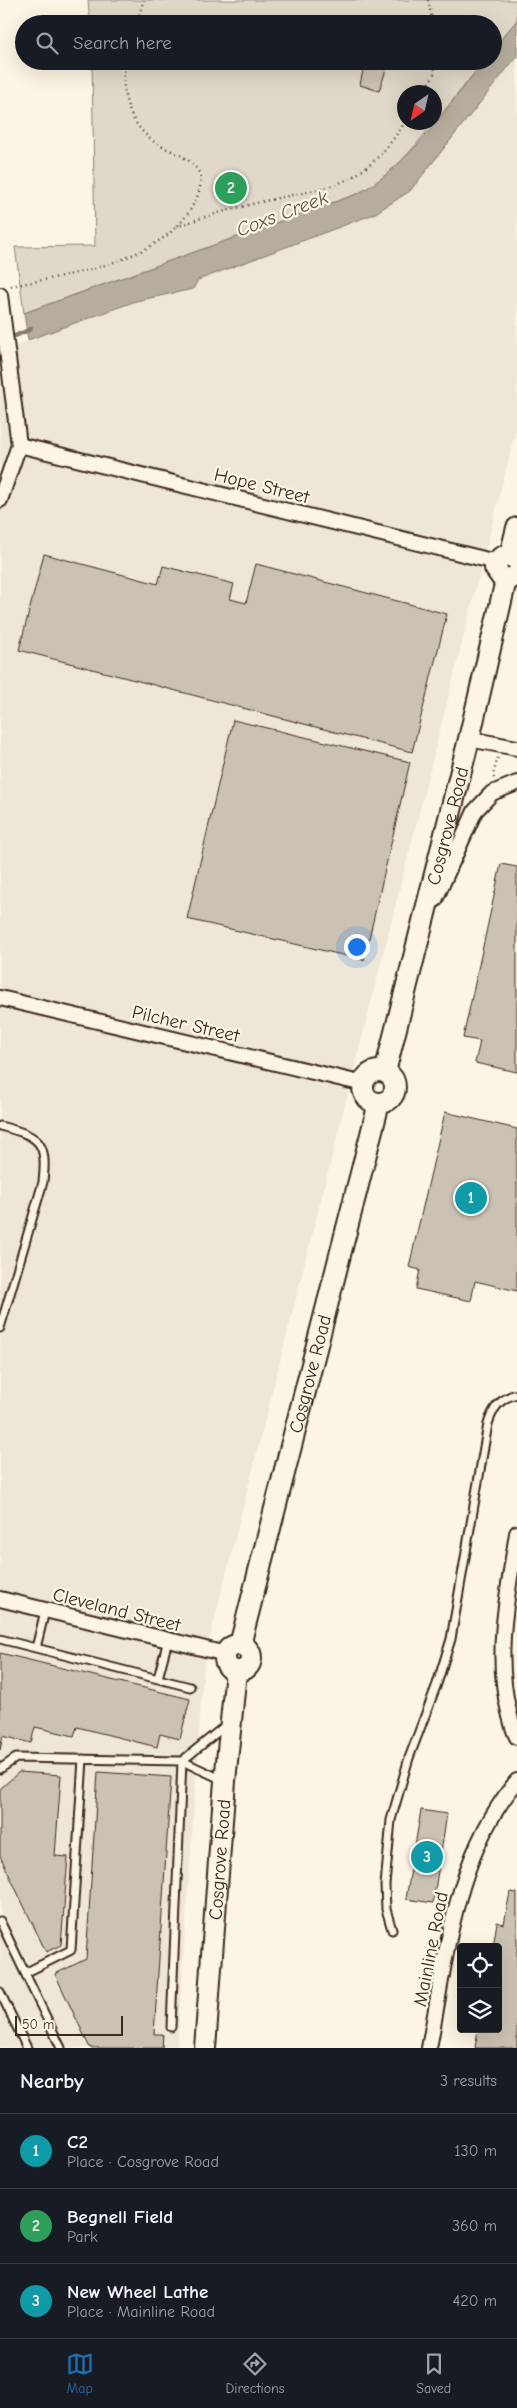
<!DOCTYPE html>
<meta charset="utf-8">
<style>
body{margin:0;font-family:"Comic Neue",sans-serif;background:#242831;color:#f1f3f6}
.controls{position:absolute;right:15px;bottom:15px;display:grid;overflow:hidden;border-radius:5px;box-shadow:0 5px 20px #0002}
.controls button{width:45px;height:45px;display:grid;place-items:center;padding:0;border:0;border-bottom:1px solid #363941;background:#171b24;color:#f1f3f6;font:25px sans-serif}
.compass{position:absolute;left:397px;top:85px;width:45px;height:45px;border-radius:50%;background:#171b24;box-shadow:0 5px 20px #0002;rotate:214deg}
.scale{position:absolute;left:15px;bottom:12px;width:108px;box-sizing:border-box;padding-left:5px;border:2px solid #3b2a1e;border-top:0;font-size:14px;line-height:18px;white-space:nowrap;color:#3b2a1e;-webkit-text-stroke:4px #fcf5e5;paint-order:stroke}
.you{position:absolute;left:356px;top:946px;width:18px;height:18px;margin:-12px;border:4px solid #fff;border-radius:50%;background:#1a73e8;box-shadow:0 0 0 8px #1a73e833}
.badge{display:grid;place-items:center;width:32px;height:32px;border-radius:50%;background:#1f6fb2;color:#fff;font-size:16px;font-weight:700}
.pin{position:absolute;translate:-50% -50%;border:2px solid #fff;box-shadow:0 1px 5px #0006}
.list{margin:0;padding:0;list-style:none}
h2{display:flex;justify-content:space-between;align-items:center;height:65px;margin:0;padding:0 20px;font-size:21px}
h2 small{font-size:16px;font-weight:400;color:#9ea1a6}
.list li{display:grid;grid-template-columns:32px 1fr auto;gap:15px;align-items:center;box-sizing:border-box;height:75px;padding:0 20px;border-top:1px solid #363941}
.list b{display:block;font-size:19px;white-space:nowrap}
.list p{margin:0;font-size:16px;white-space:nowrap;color:#9ea1a6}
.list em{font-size:16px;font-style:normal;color:#9ea1a6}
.icon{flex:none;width:28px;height:28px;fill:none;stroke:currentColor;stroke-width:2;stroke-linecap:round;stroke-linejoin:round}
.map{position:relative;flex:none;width:517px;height:2048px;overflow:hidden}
.search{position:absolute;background:#171b24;box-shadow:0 5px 20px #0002;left:15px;right:15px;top:15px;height:55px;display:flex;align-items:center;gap:12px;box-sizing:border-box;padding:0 18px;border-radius:28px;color:#9ea1a6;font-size:19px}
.sheet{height:290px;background:#171b24}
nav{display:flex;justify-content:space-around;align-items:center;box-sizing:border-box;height:70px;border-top:1px solid #363941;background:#171b24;font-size:14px;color:#9ea1a6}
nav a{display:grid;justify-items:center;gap:2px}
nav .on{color:#1f6fb2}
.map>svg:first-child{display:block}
.built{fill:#eee6d6}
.green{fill:#e0d8c8;stroke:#8e8173}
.water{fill:#b7ad9e;stroke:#85796b}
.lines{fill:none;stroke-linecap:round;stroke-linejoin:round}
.stream{stroke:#85796b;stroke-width:4.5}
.building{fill:#ccc2b3;stroke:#3b2a1e}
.lane-casing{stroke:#3b2a1e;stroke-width:11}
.street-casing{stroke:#3b2a1e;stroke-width:18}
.secondary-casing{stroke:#3b2a1e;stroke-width:24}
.path{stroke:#3b2a1e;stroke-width:2.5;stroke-dasharray:1 4;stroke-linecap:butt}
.lane{stroke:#fcf5e5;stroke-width:7}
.street{stroke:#fcf5e5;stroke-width:14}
.secondary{stroke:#fcf5e5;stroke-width:20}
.labels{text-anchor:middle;stroke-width:4.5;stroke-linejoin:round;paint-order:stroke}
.street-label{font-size:19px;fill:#3b2a1e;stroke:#fcf5e5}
.water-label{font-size:20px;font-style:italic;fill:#605144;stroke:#fcf5e5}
</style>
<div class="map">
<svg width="517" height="2048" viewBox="0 0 517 2048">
<rect width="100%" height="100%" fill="#fcf5e5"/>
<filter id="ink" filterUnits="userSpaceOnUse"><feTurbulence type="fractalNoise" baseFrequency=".02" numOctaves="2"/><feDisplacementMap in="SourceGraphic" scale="10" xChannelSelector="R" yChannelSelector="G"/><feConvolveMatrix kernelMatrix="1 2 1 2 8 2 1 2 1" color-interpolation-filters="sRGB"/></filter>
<g filter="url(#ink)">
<!-- built -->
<path class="built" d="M517 56V426L204 1661 177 2048H0V356L28 340 136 301 193 289 197 280 374 214 410 191Z"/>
<!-- green -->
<path class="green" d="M88 0H517V20L493 49V24H90Z
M92 61H484L435 122 434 92H404V122L434 123C410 152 391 176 357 194L24 313 15 247 95 246Z"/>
<!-- water -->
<path class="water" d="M517 20V56L410 191 374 214 198 280 193 289 136 301 28 340 24 313 357 194C411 165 446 108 484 61H493V49Z"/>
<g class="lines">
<!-- stream -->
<path class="stream" d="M8 339 31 329"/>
</g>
<!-- building -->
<path class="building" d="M365 61H389L379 91 360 85Z
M44 554 158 584 163 566 234 584 230 599 246 603 256 564 447 614 412 752 19 650Z
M233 720 410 762 364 960 187 919Z
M501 864 517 867V1072L475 1063 480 1041 463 1038Z
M445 1112 517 1129V1291L475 1281 471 1301 416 1289 420 1270 409 1267Z
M0 1653 190 1699 180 1739 160 1734 157 1747 77 1727 74 1736 35 1727 31 1743 3 1736 0 1750Z
M19 1772 61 1775 55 1856 68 1857 61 1945 46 1952 0 1856V1789Z
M98 1772 171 1777 154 2034H163L162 2048H90L55 1974 86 1959Z
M421 1810 447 1814 433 1903 406 1899Z
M510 1892 517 1893V2048H475L478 2029H498V1947H493L497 1922 504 1924Z"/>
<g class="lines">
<!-- lane casing -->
<g class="lane-casing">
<path id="lane" d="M0 1126C38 1136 48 1140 43 1182L0 1328
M0 1639 190 1687
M36 1648 45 1611
M158 1678 168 1640
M0 1769 16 1758 182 1761 171 2027
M223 1780 182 1761 226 1725
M0 1921 61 2048
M392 1930 386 1909 385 1885 391 1820 409 1758 437 1684 451 1639 488 1424C493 1408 500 1398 517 1394
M25 1973 71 1950 83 1759
M0 1992 27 2048"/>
</g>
<!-- street casing -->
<g class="street-casing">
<path id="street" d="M0 295 19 445 0 500
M19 445 496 562
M469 739 517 748
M435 900 475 811 492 793 517 783
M0 998 364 1084
M517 1533C508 1593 494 1653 509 1712 511 1721 513 1730 517 1737
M0 1599 226 1654
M429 2048C447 1954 454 1857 517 1781"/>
</g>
<!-- secondary casing -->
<g class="secondary-casing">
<g id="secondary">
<path d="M510 556 517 528"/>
<path d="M517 560C507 551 498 556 495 568L502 578 510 579 517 575"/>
<circle cx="379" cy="1087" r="16"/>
<path id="s1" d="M385 1072 469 739 506 580"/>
<path id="s2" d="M240 1645 379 1103"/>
<circle cx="238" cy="1658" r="13"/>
<path id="s3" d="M205 2048 225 1781 236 1671"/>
</g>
</g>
<!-- path -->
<path class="path" d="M428 0 433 24
M136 24 144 0
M424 92 434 74 436 61
M176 227C211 214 246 205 283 197 305 192 333 188 352 177 375 164 391 144 405 122
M11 286C69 275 168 261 195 201 199 194 202 183 200 175 194 159 175 153 161 146 131 130 118 94 126 61
M494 778 493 775 498 757"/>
<!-- lane -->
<use href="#lane" class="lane"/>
<!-- street -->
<use href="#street" class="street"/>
<!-- secondary -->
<use href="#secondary" class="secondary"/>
</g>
</g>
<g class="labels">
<!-- street labels -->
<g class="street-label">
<text transform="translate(262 485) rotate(14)" y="7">Hope Street</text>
<text dy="7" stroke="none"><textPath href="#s1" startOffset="254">Cosgrove Road</textPath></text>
<text transform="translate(186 1023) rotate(13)" y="7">Pilcher Street</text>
<text dy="7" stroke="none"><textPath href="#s2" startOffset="280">Cosgrove Road</textPath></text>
<text transform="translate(117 1609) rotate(14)" y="7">Cleveland Street</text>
<text dy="7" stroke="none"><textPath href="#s3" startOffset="189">Cosgrove Road</textPath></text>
<text transform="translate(430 1949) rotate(-79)" y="7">Mainline Road</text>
</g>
<!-- water labels -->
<g class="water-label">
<text transform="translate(282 213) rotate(-21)" y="7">Coxs Creek</text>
</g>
</g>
</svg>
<div class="controls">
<button><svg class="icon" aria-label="locate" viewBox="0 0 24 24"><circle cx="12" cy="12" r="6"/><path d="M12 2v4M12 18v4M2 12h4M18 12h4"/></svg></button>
<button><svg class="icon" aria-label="layers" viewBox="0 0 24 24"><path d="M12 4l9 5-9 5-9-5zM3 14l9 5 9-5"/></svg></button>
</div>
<svg class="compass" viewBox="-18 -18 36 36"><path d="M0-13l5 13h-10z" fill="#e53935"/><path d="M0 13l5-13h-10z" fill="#9ea1a6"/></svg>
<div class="scale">50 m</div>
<div class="you"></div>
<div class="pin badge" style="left:471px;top:1198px;background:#0f9aa8">1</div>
<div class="pin badge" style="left:231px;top:188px;background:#2e9e5b">2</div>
<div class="pin badge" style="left:427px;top:1857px;background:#0f9aa8">3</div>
<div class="search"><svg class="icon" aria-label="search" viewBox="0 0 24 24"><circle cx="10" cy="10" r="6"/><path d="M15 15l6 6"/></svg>Search here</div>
</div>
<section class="sheet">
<h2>Nearby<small>3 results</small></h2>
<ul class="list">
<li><span class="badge" style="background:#0f9aa8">1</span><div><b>C2</b><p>Place · Cosgrove Road</p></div><em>130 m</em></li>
<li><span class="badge" style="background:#2e9e5b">2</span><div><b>Begnell Field</b><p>Park</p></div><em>360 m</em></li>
<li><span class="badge" style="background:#0f9aa8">3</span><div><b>New Wheel Lathe</b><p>Place · Mainline Road</p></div><em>420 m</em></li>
</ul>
</section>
<nav>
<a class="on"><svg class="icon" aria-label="map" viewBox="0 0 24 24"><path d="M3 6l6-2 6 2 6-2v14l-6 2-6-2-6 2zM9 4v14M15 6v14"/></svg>Map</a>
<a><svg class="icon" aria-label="directions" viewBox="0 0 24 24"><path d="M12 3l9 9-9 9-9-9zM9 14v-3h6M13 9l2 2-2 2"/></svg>Directions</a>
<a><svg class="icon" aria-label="saved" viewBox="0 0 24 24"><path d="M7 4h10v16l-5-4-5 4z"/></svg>Saved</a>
</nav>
